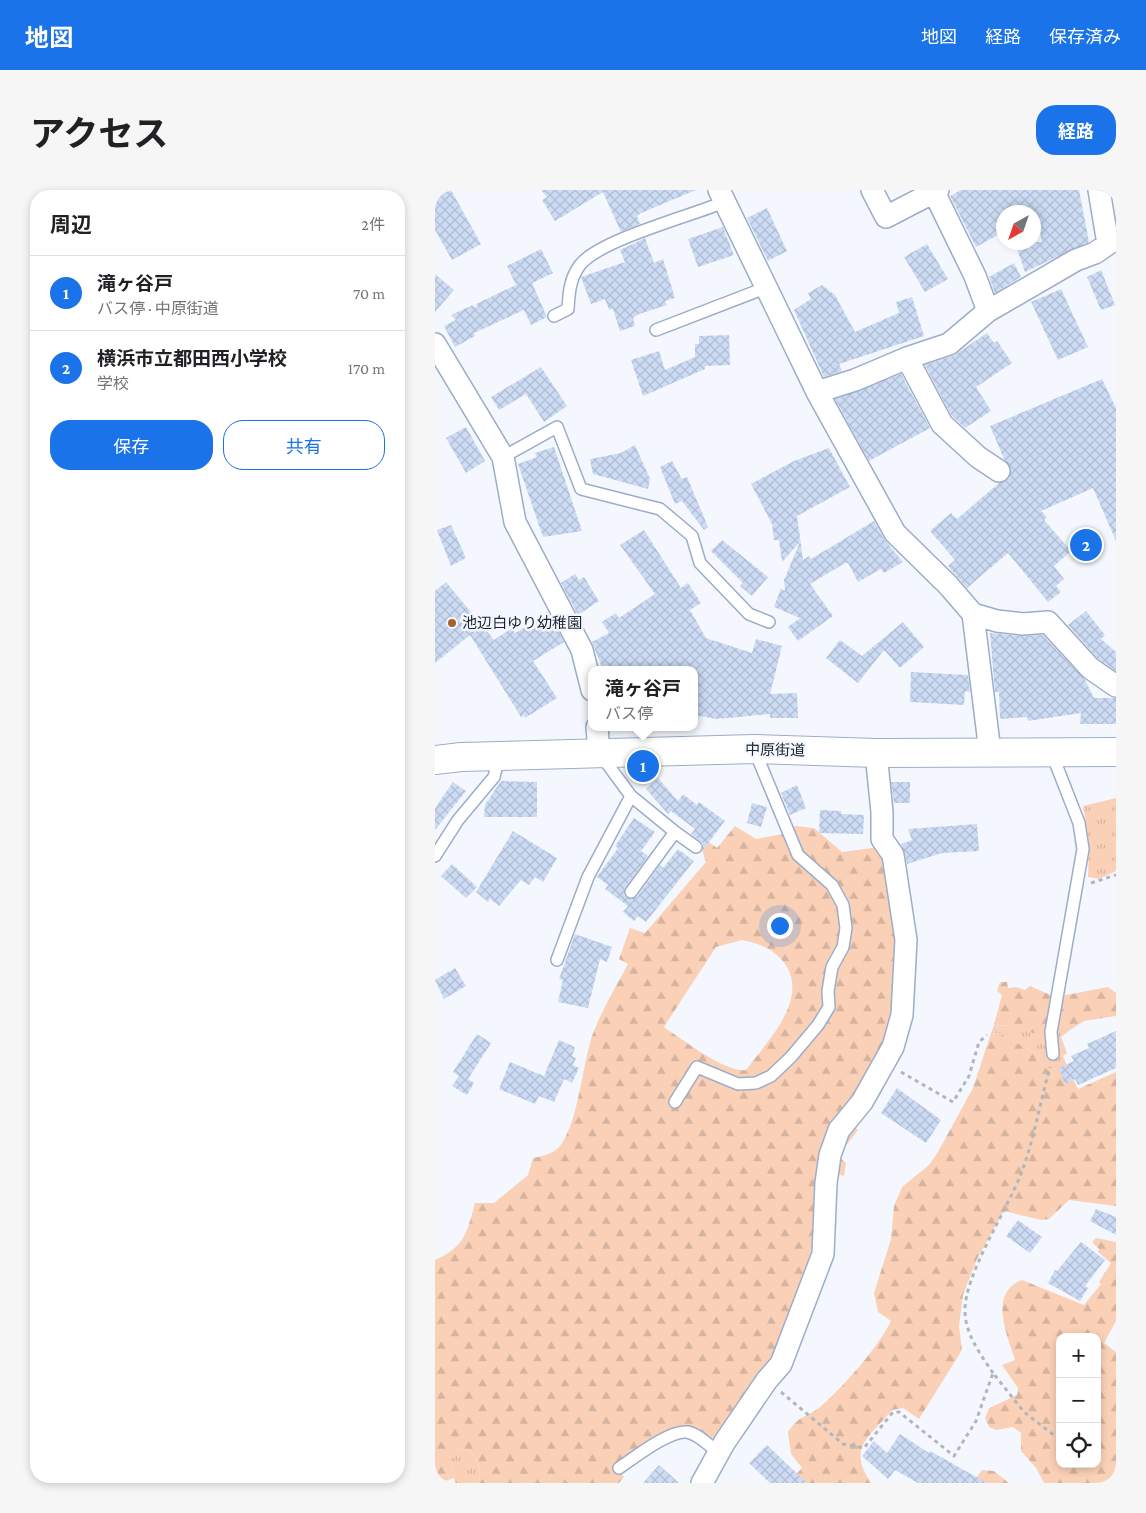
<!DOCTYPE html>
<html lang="ja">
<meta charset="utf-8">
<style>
body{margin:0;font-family:"Crimson Pro","Noto Sans JP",serif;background:#f6f6f6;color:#202124}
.controls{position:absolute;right:15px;bottom:15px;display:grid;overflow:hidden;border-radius:10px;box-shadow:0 2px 8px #0003}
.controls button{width:45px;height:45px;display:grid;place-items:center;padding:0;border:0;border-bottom:1px solid #e0e0e0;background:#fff;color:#202124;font:25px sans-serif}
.compass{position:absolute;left:561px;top:15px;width:45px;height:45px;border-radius:50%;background:#fff;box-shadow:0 2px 8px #0003;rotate:220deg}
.you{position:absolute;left:344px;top:735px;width:18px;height:18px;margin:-12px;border:4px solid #fff;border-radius:50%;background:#1a73e8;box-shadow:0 0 0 8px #1a73e833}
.badge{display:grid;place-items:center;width:32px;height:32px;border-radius:50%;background:#1a73e8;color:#fff;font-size:16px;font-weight:700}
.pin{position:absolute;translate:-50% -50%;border:2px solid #fff;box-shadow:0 1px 5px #0006}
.popup{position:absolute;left:153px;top:476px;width:110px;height:65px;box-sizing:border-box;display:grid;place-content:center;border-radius:10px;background:#fff;filter:drop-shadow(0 1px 4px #0005);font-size:16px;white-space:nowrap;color:#757577}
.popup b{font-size:19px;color:#202124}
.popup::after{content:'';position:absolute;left:50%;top:100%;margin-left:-10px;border:10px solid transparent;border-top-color:#fff}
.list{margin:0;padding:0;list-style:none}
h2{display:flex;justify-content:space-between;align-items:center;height:65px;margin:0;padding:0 20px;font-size:21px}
h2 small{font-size:16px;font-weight:400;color:#757577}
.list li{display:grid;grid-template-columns:32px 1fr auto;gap:15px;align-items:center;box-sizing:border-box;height:75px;padding:0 20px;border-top:1px solid #e0e0e0}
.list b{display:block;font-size:19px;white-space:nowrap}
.list p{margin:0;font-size:16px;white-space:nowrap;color:#757577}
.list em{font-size:16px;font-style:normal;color:#757577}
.actions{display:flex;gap:10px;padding:15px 20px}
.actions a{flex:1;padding:11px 0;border:1px solid #1a73e8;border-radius:20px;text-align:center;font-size:18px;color:#1a73e8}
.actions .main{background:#1a73e8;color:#fff}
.icon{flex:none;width:28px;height:28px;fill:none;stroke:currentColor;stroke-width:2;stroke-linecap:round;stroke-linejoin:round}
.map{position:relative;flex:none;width:681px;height:1293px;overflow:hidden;border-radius:20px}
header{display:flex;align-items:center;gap:30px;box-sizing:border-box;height:70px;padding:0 25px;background:#1a73e8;color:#fff}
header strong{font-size:24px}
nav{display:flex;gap:28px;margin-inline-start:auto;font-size:18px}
.intro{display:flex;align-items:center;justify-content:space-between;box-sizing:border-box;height:120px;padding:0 30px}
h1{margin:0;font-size:35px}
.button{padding:12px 22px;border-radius:20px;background:#1a73e8;color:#fff;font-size:18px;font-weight:700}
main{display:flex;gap:30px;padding:0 30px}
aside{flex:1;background:#fff;border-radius:20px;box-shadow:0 2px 8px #0003}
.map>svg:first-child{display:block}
.grass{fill:url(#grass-tufts)}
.forest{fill:url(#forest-firs);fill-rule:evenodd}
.building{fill:url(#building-cross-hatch)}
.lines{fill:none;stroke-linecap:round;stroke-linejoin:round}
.service-casing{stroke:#9cadc8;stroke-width:14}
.minor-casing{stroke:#9cadc8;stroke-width:24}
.primary-casing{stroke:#9cadc8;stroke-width:30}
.path{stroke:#b1b6bd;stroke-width:3;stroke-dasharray:4 4;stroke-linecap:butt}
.service{stroke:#fff;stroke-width:11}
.minor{stroke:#fff;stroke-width:21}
.primary{stroke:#fff;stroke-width:28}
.poi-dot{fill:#a56231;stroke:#f4f8fe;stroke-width:2}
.labels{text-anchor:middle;stroke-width:5;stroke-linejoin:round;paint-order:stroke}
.poi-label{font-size:15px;fill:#1d242e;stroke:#f4f8fe;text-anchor:start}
.street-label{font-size:15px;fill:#1d242e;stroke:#f4f8fe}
</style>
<header>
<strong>地図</strong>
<nav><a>地図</a><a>経路</a><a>保存済み</a></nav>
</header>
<div class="intro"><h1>アクセス</h1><a class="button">経路</a></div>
<main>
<aside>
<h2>周辺<small>2件</small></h2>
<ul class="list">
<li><span class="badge">1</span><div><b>滝ヶ谷戸</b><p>バス停 · 中原街道</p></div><em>70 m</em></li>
<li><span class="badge">2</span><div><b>横浜市立都田西小学校</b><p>学校</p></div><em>170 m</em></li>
</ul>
<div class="actions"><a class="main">保存</a><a>共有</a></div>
</aside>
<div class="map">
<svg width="681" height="1293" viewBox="0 0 681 1293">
<defs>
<pattern id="grass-tufts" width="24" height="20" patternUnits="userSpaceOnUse" patternTransform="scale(1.25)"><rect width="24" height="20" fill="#fad1b7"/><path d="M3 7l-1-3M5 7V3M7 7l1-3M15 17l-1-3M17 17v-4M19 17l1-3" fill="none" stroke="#d6b39e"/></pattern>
<pattern id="forest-firs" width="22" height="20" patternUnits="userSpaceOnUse" patternTransform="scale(1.25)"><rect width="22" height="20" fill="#fad1b7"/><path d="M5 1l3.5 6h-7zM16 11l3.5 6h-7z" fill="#d6b39e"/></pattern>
<pattern id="building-cross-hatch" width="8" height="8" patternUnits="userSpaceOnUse" patternTransform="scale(1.25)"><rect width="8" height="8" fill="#cddcf4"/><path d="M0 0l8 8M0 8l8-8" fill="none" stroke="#b0bdd2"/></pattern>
</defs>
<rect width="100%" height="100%" fill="#f4f8fe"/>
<!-- grass -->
<path class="grass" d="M681 608V681L664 689 653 687 654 653 648 616Z
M623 823 635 840 626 847 632 863 628 866 638 889H619C614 877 605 877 601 863L566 844 556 843 559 835 576 836 613 848Z
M23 1259 36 1262C43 1273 47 1280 44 1293H20C17 1279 12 1270 23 1259Z"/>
<!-- forest -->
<path class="forest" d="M300 636 321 649 347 644 361 636 379 638 407 662 444 657 458 705 463 742 458 841 408 927 423 940 403 966 411 973 409 986 398 983 387 1064 344 1173 274 1252 250 1237 235 1239 182 1274 189 1287 184 1293H44C47 1280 43 1273 36 1262L23 1259C14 1269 16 1275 19 1288L4 1293 0 1282V1070C30 1057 32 1042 40 1013H59L93 985 98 968C107 966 119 964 125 956 143 933 147 877 157 846 166 821 181 797 193 774L184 769 195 738 210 743 271 672 267 660 274 652 282 658ZM307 750C325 753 342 761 352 777 372 812 331 853 311 880 290 883 247 849 229 837L281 757Z
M565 792H572L573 798 581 797 590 800 595 796 620 807 613 848 576 836 559 835 567 805 562 801Z
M673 797 681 803V826L649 831 635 840 623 823 626 806Z
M556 843 566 844 601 863C605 877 614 877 619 889H638L643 899 681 882V1016L634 1010 614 1029 606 1030 569 1021 542 1069 528 1105 524 1136 527 1160 484 1229 468 1218 457 1220C434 1248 412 1257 436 1293H353L367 1278 356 1264 353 1242C364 1225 371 1228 385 1217 409 1196 442 1159 456 1131L443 1122 439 1103 456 1049 459 1016 467 997 494 975 503 962 538 898Z
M661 1048 681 1052V1131L669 1153 681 1162V1293H609L601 1278 586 1261V1243L578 1237 561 1240 554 1237 550 1228 554 1218 582 1205 583 1198 567 1175 580 1170C572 1145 553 1103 587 1090L649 1115 666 1094 664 1092 676 1073 663 1062 664 1059 657 1052ZM625 1147H662V1274H625Z
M547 1280 559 1281 574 1293H537Z"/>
<!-- building -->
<path class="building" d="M0 0H16L46 54 17 70 0 40Z
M106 0H261L206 23 202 26 205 34 186 42 168 2 120 31 107 10 112 7Z
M526 0H644L654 52 590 82 581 56 589 52H607L601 22H568V42L541 57 515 6Z
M332 18 352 61 333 71 312 28Z
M288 37 299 65 263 77 253 49Z
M210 48 219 73 228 69 240 108 230 111 232 115 204 124 198 128 200 136 185 141 178 119 174 120 170 109 156 114 146 87 190 72 185 60Z
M492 54 513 89 490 102 469 67Z
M106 59 118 83 97 93 112 127 96 135 89 120 39 143 40 146 20 157 9 136 21 130 16 125 38 115 43 119 41 114 81 95 72 76Z
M579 73 586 87 560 103 554 87Z
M666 80 680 115 666 120 652 87Z
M0 84 19 100 0 122Z
M387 95 400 105 420 142 464 123 461 112 477 107 489 146 404 174 407 181 389 187 359 120 376 109 373 103Z
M626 99 653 157 623 170 596 112Z
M552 143 559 153 562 151 577 173 541 197 556 221 530 238 516 225 490 175 518 166Z
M294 145 295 175 270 176V179L208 206 196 170 224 161 230 180 260 167V154H264V146Z
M106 177 132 216 109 232 91 204 64 220 56 207Z
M466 184 495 238 434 271 400 209Z
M667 189 681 218V351L658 298 606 321 612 327 609 330 636 361 619 376 629 389 621 396 626 402 613 412 573 363 532 398 513 376 520 370 495 341 516 323 522 329 564 293 575 288V276L569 269 555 236Z
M31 237 50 271 31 283 11 248Z
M200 255 215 289 213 299 158 284 155 269 186 263Z
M119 257 147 341 108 347 83 274 102 267 100 263Z
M394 258 415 297 362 326 368 370 374 366 376 369 439 331 449 349 468 372 449 383 446 379 423 392 413 373H410L375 394 398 426 363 451 353 437 365 428 339 417 346 398 350 401 349 390 365 352 347 372 344 350H339L337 334 316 294 359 271Z
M237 271 247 289 252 287 273 337 269 340 247 311 240 314 225 277Z
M16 335 31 368 16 376 2 340Z
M209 340 246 398 253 393 266 413 255 420 271 448 317 463 321 449 347 456 335 504 362 503 363 528H335V524L282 529 259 525V480H168L157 452 174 443 167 432 181 423 184 428 220 404 185 355Z
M287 350 333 387 317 406 305 396 308 393 276 361Z
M140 384 144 390 149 387 164 411 143 425 126 393Z
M11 392 59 450 77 438 80 443 114 423 129 452 98 471 122 508 90 528 89 525 86 527 35 445 0 473V401Z
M651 421 670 445 666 449 681 462V481L663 469 633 435Z
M468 432 489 457 465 478 449 460 423 493 391 468 405 450 427 466Z
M555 443 587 446 608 445 650 490 659 508H681V534H645L646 523 593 531 592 527 565 529 564 502H560Z
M476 482 533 485 535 502 530 501 529 515 475 512Z
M223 588 243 611 248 604 262 615 264 612 290 631 268 660V653L256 644 260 639 236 621 233 624 211 599Z
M66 591 102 592V627H49L50 615Z
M18 592 31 601 0 640V618Z
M456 592H475V613H459Z
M362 595 371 618 355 625 346 603Z
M317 613 332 617 326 637 312 633Z
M385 620 406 621V624L429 625 428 644 384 643Z
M199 628 220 642 206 661 213 666 190 698 189 705 192 708 202 707 225 675 228 678 243 659 259 671 211 732 203 726 199 731 188 722 193 716 170 699 173 695 162 687 183 658 180 656Z
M542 634 544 661 507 663 472 674 470 663 466 654 477 650 473 639Z
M78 641 122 668 108 692 100 687 94 695 86 690 64 716 55 709 53 712 41 702Z
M17 674 42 697 31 708 6 686Z
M140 744 177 757 172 772 165 769 153 818 123 812 128 790 124 789Z
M20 778 31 796 9 809 0 790Z
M681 841V878L643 895 640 889 630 894 624 878 639 871 636 866 654 858 652 854Z
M42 844 56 853 33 889 39 893 32 905 17 896 24 886 18 882Z
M124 850 140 857 137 866 141 868 138 875 144 878 137 893 129 889 119 912 104 906 100 914 64 899 75 872 109 886Z
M462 898 506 930 491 953 446 923Z
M661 1019 681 1027V1045L655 1031Z
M583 1030 607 1047 595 1063 571 1046Z
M646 1052 670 1070 650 1096 653 1098 645 1111 613 1093 620 1080 622 1081Z
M465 1244 494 1263 495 1261 552 1293H483L460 1280 453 1289 427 1266 439 1251 452 1263Z
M332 1255 372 1293H335L314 1273Z
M224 1275 244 1293H208Z"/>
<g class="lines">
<!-- service casing -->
<g class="service-casing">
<path id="service" d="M119 126 133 119C134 102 135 88 145 75 164 50 256 26 289 12
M221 140 330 98
M68 267 122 237 146 299 225 319 257 346 265 373 314 424 334 432
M617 564 644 633 648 659 616 842 618 864
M240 642 261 657
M0 666 23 630 59 587 64 566
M196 702 240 642 196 606
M122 770 153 687 196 606 165 564
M240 912 262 877 303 894 321 893 336 886 356 867 383 835 394 817 393 801 397 777 408 757 411 738 408 715 397 695 363 665 319 559
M184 1278C199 1268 234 1240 252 1242 264 1244 274 1256 284 1263"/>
</g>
<!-- minor casing -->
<g class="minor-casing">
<path id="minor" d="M284 0 382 202 420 190 472 168 514 154 553 121 540 86 499 2
M437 0 451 27 503 0
M553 121 641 70 660 63 673 54 664 0
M0 154 68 267 80 332 147 460 157 500
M472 168 507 234 543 267 564 281
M382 202 460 343 513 395 538 424 562 431 588 434 613 432 655 478 681 496
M538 424 555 562
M162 537 164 562
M267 1293 289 1253 332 1190 346 1174 388 1064 391 993 395 965 404 940 427 912 458 857 467 825 471 750 458 665 447 649V622L441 563"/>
</g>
<!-- primary casing -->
<g class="primary-casing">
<path id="primary" d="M0 570 26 567 319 559 441 563 681 562"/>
</g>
<!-- path -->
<path class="path" d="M656 693 681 685
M466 882 518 912 534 886 544 852 552 845
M558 1183C546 1165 530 1144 530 1121 529 1086 572 1020 586 984 599 950 605 912 615 877
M346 1202 408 1254 429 1258 458 1222H464L519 1266 541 1231 558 1183 589 1222 620 1246"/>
<!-- service -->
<use href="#service" class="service"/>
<!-- minor -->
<use href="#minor" class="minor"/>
<!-- primary -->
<use href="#primary" class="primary"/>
</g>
<!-- markers -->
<circle class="poi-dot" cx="17" cy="433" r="5"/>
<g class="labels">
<!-- poi labels -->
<g class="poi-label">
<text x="27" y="438">池辺白ゆり幼稚園</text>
</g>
<!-- street labels -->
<g class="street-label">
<text transform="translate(340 560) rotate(1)" y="5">中原街道</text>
</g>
</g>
</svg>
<div class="controls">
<button>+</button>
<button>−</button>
<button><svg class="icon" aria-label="locate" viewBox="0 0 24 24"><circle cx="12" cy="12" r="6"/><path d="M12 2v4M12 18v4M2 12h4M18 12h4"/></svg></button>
</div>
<svg class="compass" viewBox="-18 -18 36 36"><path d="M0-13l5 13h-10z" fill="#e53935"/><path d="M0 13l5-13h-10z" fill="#757577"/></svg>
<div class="you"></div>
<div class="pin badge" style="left:208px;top:576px">1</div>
<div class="popup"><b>滝ヶ谷戸</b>バス停</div>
<div class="pin badge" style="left:651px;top:355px">2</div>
</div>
</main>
